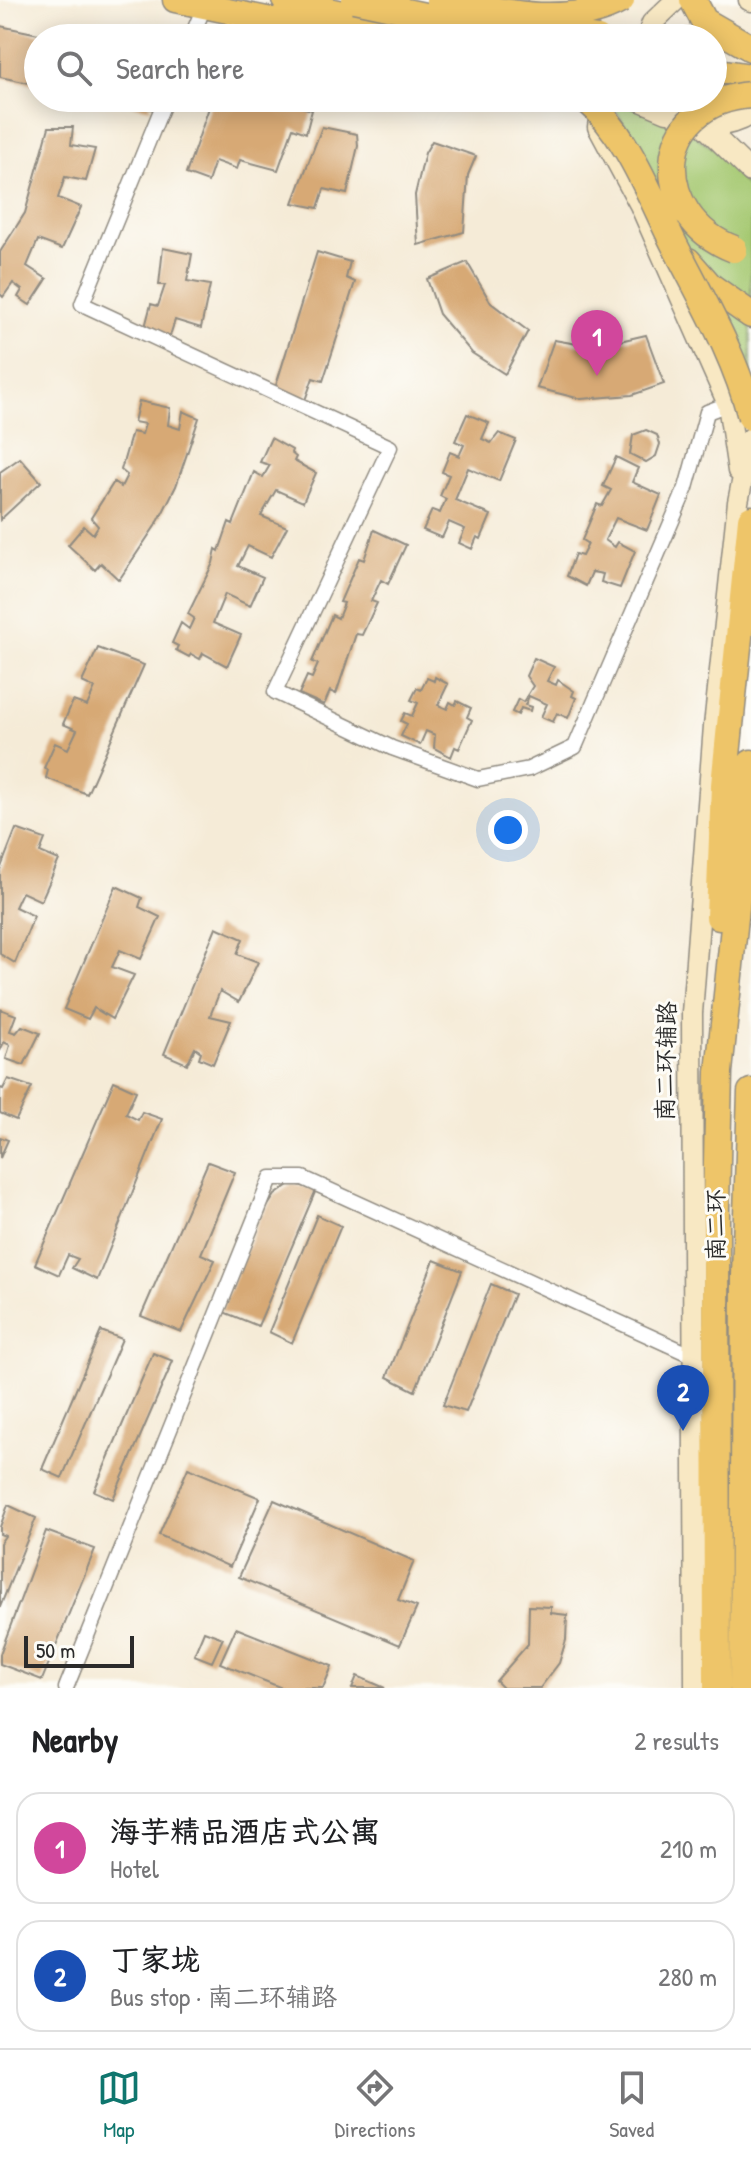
<!DOCTYPE html>
<meta charset="utf-8">
<style>
body{margin:0;font-family:"Patrick Hand","LXGW WenKai TC",sans-serif;background:#f6f6f6;color:#202124}
.scale{position:absolute;left:24px;bottom:20px;width:110px;box-sizing:border-box;padding-left:8px;border:4px solid #2b2b2b;border-top:0;font-size:22px;line-height:28px;white-space:nowrap;color:#2b2b2b;-webkit-text-stroke:6px #fdfcf7;paint-order:stroke}
.you{position:absolute;left:508px;top:830px;width:28px;height:28px;margin:-20px;border:6px solid #fff;border-radius:50%;background:#1a73e8;box-shadow:0 0 0 12px #1a73e833}
.badge{display:grid;place-items:center;width:52px;height:52px;border-radius:50%;background:#0f766e;color:#fff;font-size:26px;font-weight:700}
.pin{position:absolute;translate:-50% -66px;filter:drop-shadow(0 2px 4px #0008)}
.pin::after{content:'';position:absolute;top:42px;width:28px;height:24px;background:inherit;clip-path:polygon(0 0,100% 0,50% 100%)}
.list{margin:0;padding:0;list-style:none}
h2{display:flex;justify-content:space-between;align-items:center;height:104px;margin:0;padding:0 32px;font-size:34px}
h2 small{font-size:26px;font-weight:400;color:#757577}
.list li{display:grid;grid-template-columns:52px 1fr auto;gap:24px;align-items:center;box-sizing:border-box;height:112px;margin:0 16px 16px;padding:0 16px;border:2px solid #e0e0e0;border-radius:24px}
.list b{display:block;font-size:30px;white-space:nowrap}
.list p{margin:0;font-size:26px;white-space:nowrap;color:#757577}
.list em{font-size:26px;font-style:normal;color:#757577}
.icon{flex:none;width:44px;height:44px;fill:none;stroke:currentColor;stroke-width:2;stroke-linecap:round;stroke-linejoin:round}
.map{position:relative;flex:none;width:751px;height:1688px;overflow:hidden}
.search{position:absolute;background:#fff;box-shadow:0 4px 20px #0003;left:24px;right:24px;top:24px;height:88px;display:flex;align-items:center;gap:20px;box-sizing:border-box;padding:0 28px;border-radius:44px;color:#757577;font-size:30px}
.sheet{height:360px;background:#fff}
nav{display:flex;justify-content:space-around;align-items:center;box-sizing:border-box;height:112px;border-top:2px solid #e0e0e0;background:#fff;font-size:22px;color:#757577}
nav a{display:grid;justify-items:center;gap:4px}
nav .on{color:#0f766e}
.map>svg:first-child{display:block}
.green{fill:#a6c972;stroke:#687a4e;stroke-width:2}
.building{fill:#d7a975}
.lines{fill:none;stroke-linecap:round;stroke-linejoin:round}
.street-casing{stroke:#908b81;stroke-width:17}
.secondary-casing{stroke:#908b81;stroke-width:23}
.primary-casing{stroke:#908b81;stroke-width:27}
.highway-casing{stroke:#908b81;stroke-width:29}
.street{stroke:#fff;stroke-width:14}
.secondary{stroke:#f8e8c3;stroke-width:20}
.primary{stroke:#eec569;stroke-width:24}
.highway{stroke:#eec569;stroke-width:26}
.primary-bridge-casing{stroke:#908b81;stroke-width:27;stroke-linecap:butt}
.highway-bridge-casing{stroke:#908b81;stroke-width:29;stroke-linecap:butt}
.primary-bridge{stroke:#eec569;stroke-width:24}
.highway-bridge{stroke:#eec569;stroke-width:26}
.labels{text-anchor:middle;stroke-width:6;stroke-linejoin:round;paint-order:stroke}
.street-label{font-size:24px;fill:#2b2b2b;stroke:#fdfcf7}
</style>
<div class="map">
<svg width="751" height="1688" viewBox="0 0 751 1688">
<rect width="100%" height="100%" fill="#fdfcf7"/>
<filter id="ink" filterUnits="userSpaceOnUse"><feTurbulence type="fractalNoise" baseFrequency=".0125" numOctaves="2"/><feDisplacementMap in="SourceGraphic" scale="16" xChannelSelector="R" yChannelSelector="G"/><feConvolveMatrix kernelMatrix="1 2 1 2 8 2 1 2 1" color-interpolation-filters="sRGB"/></filter>
<filter id="wash" filterUnits="userSpaceOnUse"><feTurbulence type="fractalNoise" baseFrequency=".006" numOctaves="4" result="noise"/><feDisplacementMap in="SourceGraphic" scale="32" xChannelSelector="R" yChannelSelector="G"/><feGaussianBlur stdDeviation="1.8" result="paint"/><feColorMatrix in="noise" values="0 0 0 0 0 0 0 0 0 0 0 0 0 0 0 0 0 1.4 0 .05"/><feComposite in="paint" operator="in"/></filter>
<g filter="url(#wash)">
<rect width="100%" height="100%" fill="#f5ebd7"/>
<!-- green -->
<path class="green" d="M612 102 659 112 720 152 751 192V378Z"/>
<g id="blocks">
<!-- building -->
<path class="building" d="M0 26 53 37 38 38V85L0 77Z
M145 98 151 109 107 99V98Z
M227 98H267L312 110 306 133 293 128 278 170 240 160 237 169 215 161 208 182 186 174 212 99 225 103Z
M49 127H73L71 145 95 149 86 181 65 177 58 198 81 207 62 249 38 240 27 266 47 279 30 305 18 297 22 290 13 283 3 297 0 294V252L25 213Z
M322 127 357 134 358 146 347 194 324 189 318 208 293 203Z
M432 141 476 156 468 175 464 232 418 245 415 195 425 153Z
M163 248 192 254 187 281 210 285 201 328 175 320 169 339 144 331 151 304 158 306 165 285H159Z
M317 252 350 262 346 278 355 282 323 381 313 378 304 403 274 392Z
M467 262 491 303 528 331 505 374 472 353 439 314 427 279Z
M646 335 664 384 632 395 581 399 537 388 554 340 594 347Z
M139 401 170 408 168 425 180 429 183 411 199 418 176 486 159 520 119 580 101 563 95 570 68 545 84 526 93 534 98 526 91 518 114 482 121 487 127 475 121 470 132 432 142 434 145 424 134 422Z
M467 414 489 423 482 439 491 443 499 433 516 440 499 481 468 468 455 500 491 515 481 539 477 537 472 549 459 543 465 529 449 522 442 538 423 530 432 510 440 513 446 499 440 496 449 475 442 472 450 452 459 456 464 445 455 441Z
M646 430 657 435 660 444 656 456 646 462 630 454 633 435Z
M271 438 292 450 291 453 296 457 294 461 316 473 303 502 276 490 261 516 287 527 271 557 248 546 238 566 263 577 250 606 225 594 213 623 241 635 227 666 203 653 200 659 191 654 189 657 176 650 178 646 172 643 181 623 189 629 194 618 188 614 213 563 216 549 219 551 229 522 233 524 254 472 263 477 270 465 260 462Z
M616 457 638 468 632 482 661 495 647 530 616 518 605 540 615 547 618 542 635 551 620 588 601 582 603 574 592 572 586 586 567 576 575 554 582 556 588 544 582 540 597 504 602 506 611 490 603 486Z
M20 458 41 482 0 520V472Z
M374 530 406 545 388 584 381 580 371 601 377 603 362 635 356 634 336 694 330 691 324 705 299 694 307 676 312 678 318 664 312 662 332 615 338 618 344 603 340 602 359 558 364 560Z
M98 648 144 665 87 794 46 778 48 770 44 768 55 743 68 749 77 730 63 724 73 701 87 706 95 688 82 682Z
M534 658 554 667 547 681 556 685 558 680 574 691 572 696 576 698 568 718 557 713 553 722 541 717 547 704 529 696 525 705 531 707 530 711 521 708 518 715 512 712 518 699 523 702 533 686 526 676Z
M435 677 448 684 438 705 447 709 450 702 455 705 457 701 471 708 467 717 472 720 459 749 455 747 451 757 434 748 435 735 426 731 420 745 401 736 407 724 401 721 405 713 412 716 418 703 411 700 417 688 421 690 427 678 434 681Z
M16 829 45 839 40 852 59 860 41 901 22 892 15 907 34 916 15 963 0 954V870Z
M116 886 142 898 139 907 160 917 141 959 120 950 112 967 134 975 112 1019 94 1008 88 1019 64 1009Z
M216 927 243 939 237 954 258 962 239 1002 220 991 210 1016 231 1021 213 1064 199 1058 201 1052 195 1048 187 1064 164 1054Z
M0 1009 16 1015 10 1031 16 1033 22 1026 40 1033 24 1065 6 1059 10 1045 4 1042 0 1051Z
M8 1079 32 1087 16 1120 0 1113V1088L3 1089Z
M114 1081 136 1091 126 1114 138 1120 142 1112 162 1119 97 1280 72 1268 78 1259 68 1255 59 1275 35 1264Z
M0 1137 8 1140 0 1158Z
M208 1162 235 1172 201 1254 215 1260 181 1332 141 1316Z
M292 1183 316 1190 258 1326 221 1311 259 1219 275 1195Z
M317 1215 341 1226 292 1343 269 1332Z
M434 1260 462 1271 415 1391 387 1377Z
M491 1284 514 1294 466 1412 443 1405Z
M101 1331 122 1339 62 1478 42 1469Z
M153 1353 173 1361 113 1499 94 1491Z
M188 1468 260 1498 230 1567 159 1535Z
M274 1500 414 1561 398 1600 417 1607 400 1645 239 1577Z
M8 1505 36 1518 0 1607V1543L5 1536 0 1534V1527Z
M46 1531 95 1549 42 1680 0 1664V1654Z
M529 1606 551 1607V1613L567 1615 566 1640 559 1663 540 1688H503L496 1681 528 1644Z
M236 1628 332 1666 323 1688H282L220 1663Z
M204 1631 223 1638 212 1662 194 1655Z
M357 1676 385 1688H352Z"/>
</g>
</g>
<g filter="url(#ink)">
<use href="#blocks" fill-opacity="0" stroke="#908b81" stroke-width="2"/>
<g class="lines">
<!-- street casing -->
<g class="street-casing">
<path id="street" d="M191 38 204 7
M166 98 82 304 390 447 275 692 392 748 478 779 529 769 575 747 686 488 707 412 728 404
M66 1688 271 1178H303L691 1355"/>
</g>
<!-- secondary casing -->
<g class="secondary-casing">
<path id="secondary" d="M539 0H599
M749 0 751 1
M237 20 281 38
M647 38 652 23 676 0
M634 98 667 112
M657 98C680 128 719 134 751 114
M600 110 598 127 640 205 728 404 738 471
M704 126 751 172
M695 1688 692 1013 714 726 738 502 751 438"/>
</g>
<!-- primary casing -->
<g class="primary-casing">
<path id="primary" d="M175 0 286 23
M284 0 457 38
M713 70 751 76"/>
</g>
<!-- highway casing -->
<g class="highway-casing">
<path id="highway" d="M693 0 704 21 751 48
M286 23 346 38
M688 261 710 286 751 315
M719 917 724 785 751 519
M717 1688 716 1207 719 1072 751 763
M743 1688 745 1276 751 1092"/>
</g>
<!-- street -->
<use href="#street" class="street"/>
<!-- secondary -->
<use href="#secondary" class="secondary"/>
<!-- primary -->
<use href="#primary" class="primary"/>
<!-- highway -->
<use href="#highway" class="highway"/>
<!-- primary-bridge casing -->
<g class="primary-bridge-casing">
<path id="primary-bridge" d="M354 0 453 21 598 38"/>
</g>
<!-- highway-bridge casing -->
<g class="highway-bridge-casing">
<path id="highway-bridge" d="M439 0C495 11 568 30 621 0
M585 98C628 135 649 194 674 244 703 301 735 355 751 417
M734 249C650 217 650 102 751 95"/>
</g>
<!-- primary-bridge -->
<use href="#primary-bridge" class="primary-bridge"/>
<!-- highway-bridge -->
<use href="#highway-bridge" class="highway-bridge"/>
</g>
</g>
<g class="labels">
<!-- street labels -->
<g class="street-label">
<text transform="translate(666 1061) rotate(-89)" y="8">南二环辅路</text>
<text transform="translate(716 1225) rotate(-90)" y="8">南二环</text>
</g>
</g>
</svg>
<div class="scale">50 m</div>
<div class="you"></div>
<div class="pin badge" style="left:597px;top:376px;background:#d1479c">1</div>
<div class="pin badge" style="left:683px;top:1431px;background:#1a4fb4">2</div>
<div class="search"><svg class="icon" aria-label="search" viewBox="0 0 24 24"><circle cx="10" cy="10" r="6"/><path d="M15 15l6 6"/></svg>Search here</div>
</div>
<section class="sheet">
<h2>Nearby<small>2 results</small></h2>
<ul class="list">
<li><span class="badge" style="background:#d1479c">1</span><div><b>海芋精品酒店式公寓</b><p>Hotel</p></div><em>210 m</em></li>
<li><span class="badge" style="background:#1a4fb4">2</span><div><b>丁家垅</b><p>Bus stop · 南二环辅路</p></div><em>280 m</em></li>
</ul>
</section>
<nav>
<a class="on"><svg class="icon" aria-label="map" viewBox="0 0 24 24"><path d="M3 6l6-2 6 2 6-2v14l-6 2-6-2-6 2zM9 4v14M15 6v14"/></svg>Map</a>
<a><svg class="icon" aria-label="directions" viewBox="0 0 24 24"><path d="M12 3l9 9-9 9-9-9zM9 14v-3h6M13 9l2 2-2 2"/></svg>Directions</a>
<a><svg class="icon" aria-label="saved" viewBox="0 0 24 24"><path d="M7 4h10v16l-5-4-5 4z"/></svg>Saved</a>
</nav>
